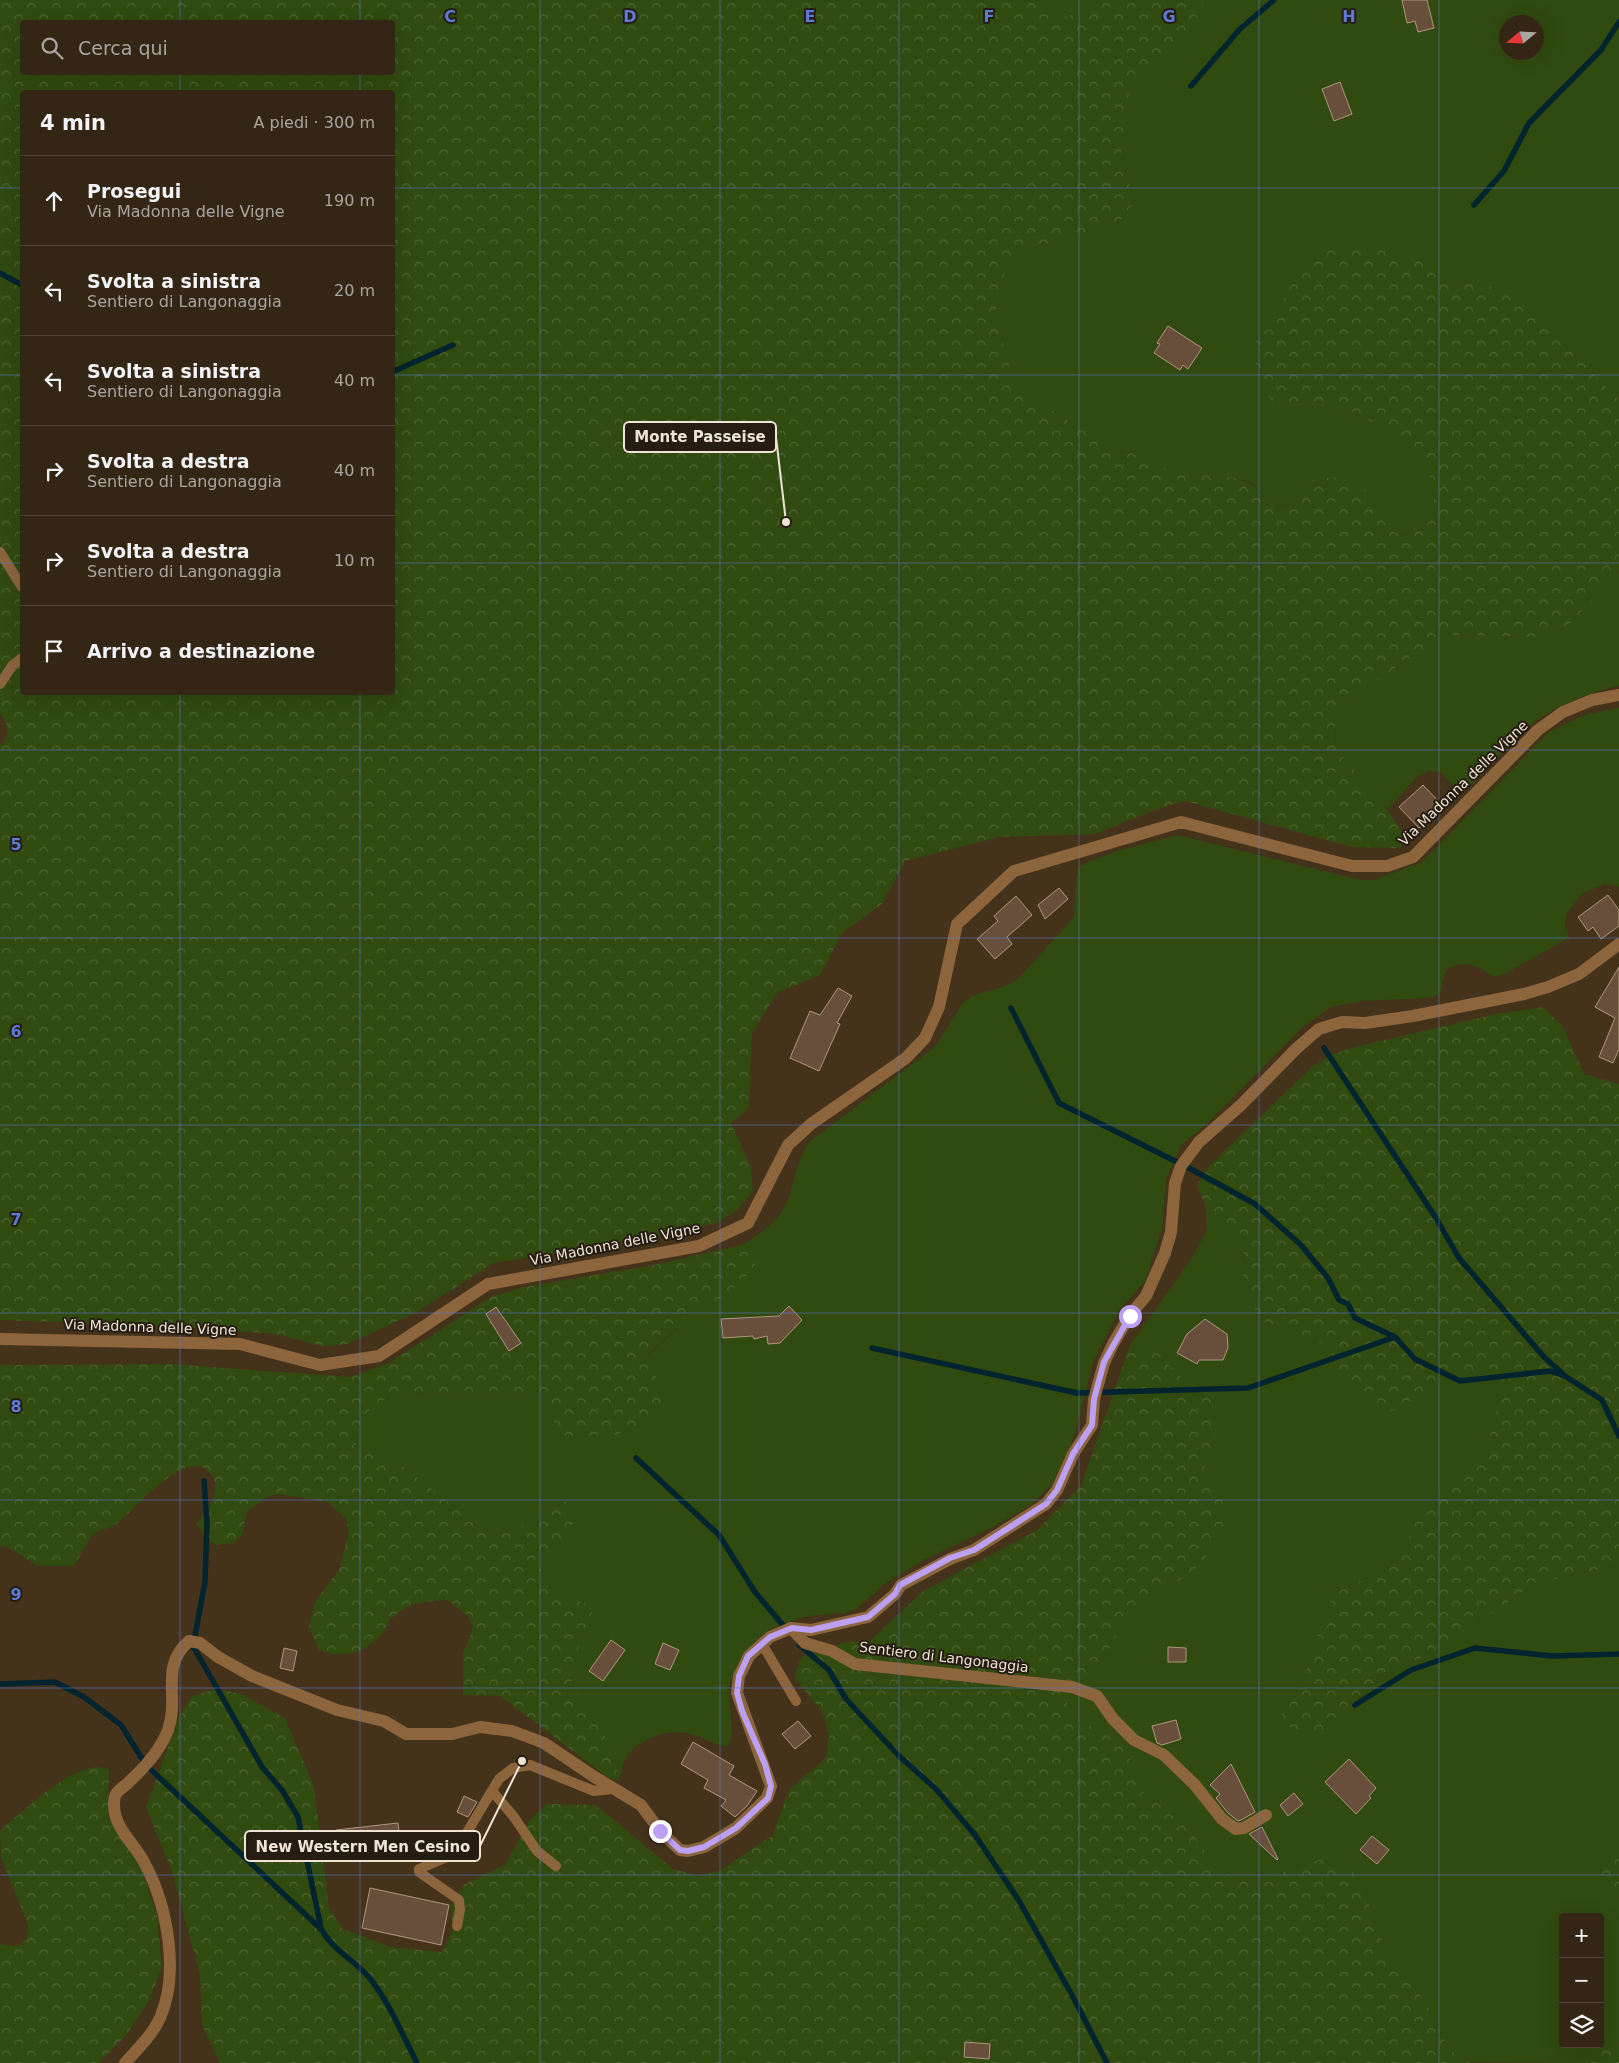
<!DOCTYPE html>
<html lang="it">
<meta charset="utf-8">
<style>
body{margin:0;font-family:"DejaVu Sans",sans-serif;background:#3f3222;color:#f1f3f6}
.controls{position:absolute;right:15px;bottom:15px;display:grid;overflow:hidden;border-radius:5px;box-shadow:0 5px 20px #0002}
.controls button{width:45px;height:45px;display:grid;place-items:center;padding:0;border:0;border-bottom:1px solid #4e4334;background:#342614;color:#f1f3f6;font:25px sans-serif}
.compass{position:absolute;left:1499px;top:15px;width:45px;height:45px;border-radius:50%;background:#342614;box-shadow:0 5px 20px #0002;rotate:251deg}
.stop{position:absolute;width:15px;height:15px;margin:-11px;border:4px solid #bca0f2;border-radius:50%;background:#fff}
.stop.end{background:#bca0f2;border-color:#fff;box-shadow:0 1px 5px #0008}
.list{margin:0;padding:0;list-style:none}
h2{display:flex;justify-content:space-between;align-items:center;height:65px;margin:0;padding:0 20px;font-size:21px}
h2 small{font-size:16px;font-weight:400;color:#a9a5a0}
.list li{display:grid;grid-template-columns:32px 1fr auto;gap:15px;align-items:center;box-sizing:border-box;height:90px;padding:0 20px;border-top:1px solid #4e4334}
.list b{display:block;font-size:19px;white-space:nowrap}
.list p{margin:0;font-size:16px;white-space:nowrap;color:#a9a5a0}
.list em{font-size:16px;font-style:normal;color:#a9a5a0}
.icon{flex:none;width:28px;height:28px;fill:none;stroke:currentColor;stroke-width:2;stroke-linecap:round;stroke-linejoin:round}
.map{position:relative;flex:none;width:1619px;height:2063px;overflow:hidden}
.search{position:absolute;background:#342614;box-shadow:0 5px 20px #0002;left:20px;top:20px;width:375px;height:55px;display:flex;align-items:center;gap:12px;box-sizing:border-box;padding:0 18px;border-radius:5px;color:#a9a5a0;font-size:19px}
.panel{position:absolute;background:#342614;box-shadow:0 5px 20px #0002;left:20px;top:90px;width:375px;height:605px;border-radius:5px}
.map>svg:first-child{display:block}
.green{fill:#314a10;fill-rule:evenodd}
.forest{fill:url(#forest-crowns);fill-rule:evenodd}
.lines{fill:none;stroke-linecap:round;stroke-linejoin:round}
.stream{stroke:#01242e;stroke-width:5.5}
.building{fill:#674f3b;stroke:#b1967f}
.service{stroke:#8c653d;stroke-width:10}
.minor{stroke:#8c653d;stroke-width:12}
.tertiary{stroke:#8c653d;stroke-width:12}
.route{stroke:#bca0f2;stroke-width:6}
.grid{fill:none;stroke:#5c7bd7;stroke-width:1;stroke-opacity:0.55}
.labels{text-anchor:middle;stroke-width:4;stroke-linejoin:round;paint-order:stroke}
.street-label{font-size:14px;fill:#f0e4d6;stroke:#251c12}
.grid-label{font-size:16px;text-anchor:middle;font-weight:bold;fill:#5c7bd7;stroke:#251c12;stroke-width:4;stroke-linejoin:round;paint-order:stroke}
.leader{fill:none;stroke:#f0e4d6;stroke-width:2}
.callout-dot{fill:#f0e4d6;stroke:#251c12;stroke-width:2}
.callout{fill:#251c12;stroke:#f0e4d6;stroke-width:2}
.callout-label{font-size:15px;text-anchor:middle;font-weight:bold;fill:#f0e4d6}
</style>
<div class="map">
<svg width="1619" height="2063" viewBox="0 0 1619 2063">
<defs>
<pattern id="forest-crowns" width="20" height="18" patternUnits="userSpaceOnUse" patternTransform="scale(1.25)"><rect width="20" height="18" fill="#314a10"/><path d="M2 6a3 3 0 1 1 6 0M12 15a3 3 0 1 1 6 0" fill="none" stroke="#4f6432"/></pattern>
</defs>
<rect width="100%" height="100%" fill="#45321b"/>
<!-- green -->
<path class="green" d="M1045 0H1099L1087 9 1066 17 1048 9Z
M1205 0H1619V400L1544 323 1494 288 1438 276 1418 261 1294 407 1328 406 1355 413 1381 427 1403 446 1417 450 1426 458 1436 513 1424 528 1405 536 1389 530 1362 485 1324 478 1295 504 1275 505 1251 483 1233 477 1158 467 1146 458 1120 450 1095 438 1028 395 1015 384 997 324 996 303 1007 265 1031 249 1119 222 1134 202 1121 149 1130 85C1161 66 1193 35 1205 0ZM1506 22H1536V52H1506Z
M1619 571V686C1588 692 1549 708 1525 730 1503 750 1483 773 1462 794L1441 772 1428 771 1418 776 1387 810 1336 749 1335 724 1345 702 1445 635 1541 637 1566 628Z
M1619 708V887L1605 884 1582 894 1566 914 1565 927 1570 937 1505 974 1494 977C1475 965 1471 960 1448 968L1443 979 1441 992 1431 998 1361 1001 1331 1007 1305 1025 1207 1124 1181 1145 1166 1180 1162 1228 1145 1281 1120 1309 1093 1362 1074 1437 1052 1484 1031 1505 993 1527 924 1560 883 1585 856 1609 845 1613 807 1616 774 1627 763 1634 738 1662 729 1686 732 1736 727 1747C715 1745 706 1739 694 1735 673 1727 641 1737 628 1755 623 1761 621 1773 619 1781L611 1745 570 1684 579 1646 595 1627 588 1605 552 1590 540 1568 543 1556 554 1549 565 1501C541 1515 512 1538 483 1531L403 1466 390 1464 357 1447 354 1436 373 1404 409 1392 535 1398 546 1404 556 1428 668 1404 647 1356 685 1322 753 1249 742 1245C755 1237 771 1227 780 1214 795 1192 794 1163 809 1142L935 1047 962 1004 972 996 1008 985 1019 978 1074 917 1076 880 1079 867 1090 861 1114 852 1177 835 1361 880H1374L1422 862 1549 732 1584 715Z
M1206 1208 1244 1236 1243 1277 1259 1320 1329 1346 1336 1370 1392 1411 1456 1373 1504 1382 1485 1455 1427 1498 1397 1564 1334 1593 1323 1616 1303 1682 1281 1710 1332 1726 1383 1673 1431 1654 1534 1584 1619 1565V1849L1597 1859 1604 1883 1619 1898V2043L1602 2052 1574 2063 1468 2062 1448 2048 1426 2003 1393 1962 1371 1918 1366 1887 1304 1862 1262 1883 1237 1880 1215 1865 1185 1823 1144 1794 1124 1745 1080 1721 1066 1702 1106 1655 1129 1612 1194 1571 1224 1505 1203 1462 1215 1438 1189 1385 1154 1349 1130 1345 1192 1258 1207 1229ZM1563 1917H1600V2044H1563Z"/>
<!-- forest -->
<path class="forest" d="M0 0H1045L1048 9 1066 17 1087 9 1099 0H1205C1193 35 1161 66 1130 85L1121 149 1134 202 1119 222 1031 249 1007 265 996 303 997 324 1015 384 1028 395 1095 438 1120 450 1146 458 1158 467 1233 477 1251 484 1275 505 1295 504 1324 478 1345 477 1362 485 1389 530 1405 536 1424 528 1436 513 1426 458 1417 450 1403 446 1381 427 1355 413 1328 406 1294 407 1271 400 1263 390 1252 349 1312 252 1334 248 1382 249 1419 261 1438 276 1494 288 1522 304 1544 323 1619 400V571L1566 628 1541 637 1445 635 1345 702 1335 724 1336 749 1387 810 1407 838 1400 848 1352 847 1185 801 1163 807 1095 834 999 837 905 861 882 904 842 933 820 975 777 993 752 1033 749 1108 731 1123 751 1167 753 1191 738 1209 719 1222 678 1233 494 1263 413 1314 347 1344 322 1346 276 1334 169 1326 0 1320V746C10 737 9 724 0 714ZM22 22H392V72H22ZM22 92H392V692H22Z
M1543 1007 1562 1025 1584 1074 1619 1084V1565L1534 1584 1431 1654 1383 1673 1332 1726 1308 1734 1285 1725 1281 1710 1303 1682 1323 1616 1334 1593 1397 1564 1427 1498 1485 1455 1504 1382 1456 1374 1392 1411 1369 1406 1336 1370 1329 1346 1259 1320 1243 1277 1244 1236 1206 1208 1197 1185 1210 1165 1313 1066 1333 1054 1355 1047 1496 1014Z
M742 1245 753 1249 757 1260C742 1290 712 1302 685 1322 672 1332 660 1344 647 1355L668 1404 662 1414 615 1435 567 1436 556 1428 546 1404 535 1398 409 1392 373 1404 354 1436 357 1447 390 1464 403 1466 483 1531C512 1538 541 1515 565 1501L577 1506V1518L554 1549 543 1556 540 1568 552 1590 588 1605 593 1615 595 1627 579 1646 571 1684 611 1745 619 1781 606 1776 500 1696 463 1695V1653L473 1628 468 1616 447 1600C427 1601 406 1603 391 1619 387 1622 387 1629 384 1632 364 1653 346 1660 319 1650L309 1627 315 1602 339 1570 349 1532 346 1519 328 1502 278 1494 267 1497 247 1512 242 1535 234 1543 214 1545 197 1525C206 1510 224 1490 211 1474 187 1444 135 1510 116 1524 109 1529 97 1530 92 1536 85 1545 80 1556 74 1566H37L6 1546H0V1365L171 1364 350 1377 389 1363 491 1297 524 1287 649 1266Z
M1130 1345 1154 1349 1189 1385 1213 1388 1215 1438 1203 1462 1224 1505 1227 1531 1194 1571 1129 1612 1106 1655 1066 1702 1080 1721 1124 1745 1144 1794 1185 1823 1215 1865 1237 1880 1262 1883 1304 1862 1328 1859 1350 1868 1366 1887 1371 1918 1393 1962 1426 2003 1448 2048 1470 2063H220L202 2025 200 1975 173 1874 146 1807 179 1717 192 1696 216 1689 241 1694 285 1718 314 1786 329 1909 343 1929 391 1947 442 1952 453 1931 450 1906 464 1885 506 1864 529 1821 547 1804 596 1805 673 1869 697 1876 719 1871 772 1836 789 1790 826 1758 829 1735 823 1713 794 1677 801 1657 845 1642 870 1641 923 1591 1036 1531 1081 1486Z
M97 1767 109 1769 108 1816 142 1871 157 1915 162 1967 149 2001 127 2034 99 2063H0V1944L18 1946 27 1938 28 1925 1 1858 0 1832 7 1824C33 1804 63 1771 97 1767Z
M1619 1849V1898L1604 1883 1597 1859Z
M1619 2043V2063H1574L1602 2052Z"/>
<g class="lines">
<!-- stream -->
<path class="stream" d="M1191 86 1240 29 1274 0
M1474 205 1504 171 1529 123 1601 50 1619 22
M0 273 22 285
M392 372 453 345
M1011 1008 1059 1103 1189 1168 1255 1204 1301 1245 1328 1278 1339 1300 1348 1304 1355 1318 1395 1337 1415 1359 1460 1381 1550 1371 1565 1376 1602 1400 1619 1436
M1324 1048 1436 1218 1459 1258 1544 1357 1563 1374
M872 1348 1077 1393 1248 1388 1395 1337
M636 1458 719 1535 755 1592 787 1630
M204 1481 207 1523 205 1582 193 1646 262 1767 282 1790 298 1817 321 1928
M799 1645 829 1670 846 1699 899 1756 936 1789 975 1835 1018 1899 1072 1995 1107 2063
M0 1684 55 1682 84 1697 121 1725 146 1765 321 1929C335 1953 357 1961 372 1981 391 2006 403 2036 417 2063
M1355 1705 1411 1670 1475 1648 1552 1656 1619 1654"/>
</g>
<!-- building -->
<path class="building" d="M1402 0H1427L1434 28 1418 32 1415 21 1407 23Z
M1340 82 1352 114 1334 121 1322 89Z
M1168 326 1202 348 1188 369 1183 365 1180 370 1154 353 1160 344 1157 343Z
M1423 785 1443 806 1419 828 1399 807Z
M1059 888 1068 899 1045 919 1038 905Z
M1608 895 1619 910V926L1601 939 1593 927 1588 931 1578 917Z
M1016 896 1032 915 1007 937 1012 944 995 959 977 939 998 921 994 916Z
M1619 967V1049L1613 1063 1599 1057 1615 1018 1595 1007Z
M838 988 852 996 837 1023 840 1024 819 1071 790 1058 810 1011 820 1015Z
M789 1306 802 1320 780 1343 768 1344 767 1336 754 1339 753 1336 723 1338 721 1319 779 1316Z
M496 1307 521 1343 509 1351 486 1314Z
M1205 1319 1227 1334 1228 1348 1223 1360H1199L1197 1364 1177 1353 1187 1334Z
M611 1640 625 1650 603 1681 589 1671Z
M663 1643 679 1650 670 1670 655 1664Z
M1168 1647 1186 1648V1662H1168Z
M284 1648 297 1651 293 1671 280 1668Z
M1176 1720 1181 1739 1162 1745 1157 1743 1152 1726Z
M798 1721 811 1736 795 1749 782 1734Z
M693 1742 734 1766 729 1775 757 1791 747 1806 735 1817 721 1806 726 1800 704 1788 708 1780 681 1764Z
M1349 1759 1376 1788 1369 1796 1371 1798 1356 1814 1325 1782Z
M1231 1764 1255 1812 1241 1820 1238 1821 1228 1813 1216 1798 1220 1794 1210 1785Z
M1294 1793 1303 1804 1288 1816 1280 1805Z
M464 1796 477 1802 468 1817 457 1812Z
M398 1823 401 1850 339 1857 336 1830Z
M1262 1827 1278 1859 1277 1860 1249 1834Z
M1372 1836 1389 1850 1377 1864 1360 1850Z
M370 1888 449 1905 441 1945 362 1928Z
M965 2042 990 2044 989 2059 964 2057Z"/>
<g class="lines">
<!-- service -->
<path class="service" d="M0 552 22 587
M0 684 12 666 22 658
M762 1644 796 1701
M492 1791 514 1817 537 1851 556 1866
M457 1926 460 1910 459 1900 419 1872V1869L454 1854 499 1779 513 1768 530 1765 594 1791 612 1789"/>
<!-- minor -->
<path class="minor" d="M791 1628 805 1643 832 1651 855 1664 1072 1687 1097 1696 1113 1719 1134 1740 1164 1755 1195 1785 1222 1819 1236 1829 1244 1828 1266 1815"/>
<!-- tertiary -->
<path class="tertiary" d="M0 1339 240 1344 320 1365 379 1356 488 1284 699 1246 748 1223 788 1145 811 1124 906 1058 925 1038 939 1007 957 924 1014 871 1181 822 1352 866H1387L1413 857 1538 730 1563 712 1592 700 1619 695
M125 2063C138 2049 152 2035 160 2018 180 1973 167 1905 145 1864 135 1843 114 1829 114 1805 114 1801 114 1797 116 1794 120 1788 126 1786 130 1781 145 1767 161 1749 168 1730 180 1696 159 1667 189 1641L200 1643 218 1657 252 1676 337 1710 384 1721 406 1734H452L480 1727 512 1731 544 1743 593 1776 641 1805 660 1831 680 1850 688 1851 704 1847 736 1828 767 1798 771 1786 737 1693 739 1676 749 1656 770 1637 791 1628 811 1630 868 1617 895 1594 901 1585 950 1559 974 1550 1046 1504 1057 1490 1073 1454 1092 1425 1094 1399 1104 1363 1113 1344 1130 1315 1146 1296 1165 1253 1171 1232 1175 1183 1181 1166 1199 1142 1241 1105 1297 1048 1319 1029 1342 1022 1365 1023 1413 1016 1524 994 1548 987 1579 974 1619 944"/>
</g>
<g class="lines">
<!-- route -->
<path class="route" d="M660 1831 680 1850 688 1851 704 1847 736 1828 768 1798 771 1786 765 1764 742 1711 737 1693 739 1676 748 1656 770 1637 792 1628 811 1630 868 1617 895 1594 900 1585 950 1558 974 1550 1046 1504 1057 1490 1073 1454 1092 1425 1094 1399 1104 1362 1130 1316"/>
</g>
<!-- grid -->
<path class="grid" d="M180 0V22M360 0V22M540 0V2063M720 0V2063M899 0V2063M1079 0V2063M1259 0V2063M1439 0V2063M180 72V92M360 72V92M0 188H22M392 188H1619M0 375H22M392 375H1619M0 563H22M392 563H1619M180 692V2063M360 692V2063M0 750H1619M0 938H1619M0 1125H1619M0 1313H1619M0 1500H1619M0 1688H1619M0 1875H1619"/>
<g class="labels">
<!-- street labels -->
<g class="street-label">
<text transform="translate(1463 783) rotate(-44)" y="5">Via Madonna delle Vigne</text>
<text transform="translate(615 1244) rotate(-11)" y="5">Via Madonna delle Vigne</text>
<text transform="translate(150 1327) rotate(2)" y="5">Via Madonna delle Vigne</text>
<text transform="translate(944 1657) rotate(7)" y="5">Sentiero di Langonaggia</text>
</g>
</g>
<g class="grid-label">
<text x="450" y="22">C</text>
<text x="630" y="22">D</text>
<text x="810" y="22">E</text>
<text x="989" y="22">F</text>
<text x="1169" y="22">G</text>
<text x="1349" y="22">H</text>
<text x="16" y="850">5</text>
<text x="16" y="1037">6</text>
<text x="16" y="1225">7</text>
<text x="16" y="1412">8</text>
<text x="16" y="1600">9</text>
</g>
<!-- callouts -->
<path class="leader" d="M786 522L776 437M522 1761L480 1846"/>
<g class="callout-dot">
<circle cx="786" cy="522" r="5"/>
<circle cx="522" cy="1761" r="5"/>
</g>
<g class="callout">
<rect x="624" y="422" width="152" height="30" rx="5"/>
<rect x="245" y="1831" width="235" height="30" rx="5"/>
</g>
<g class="callout-label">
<text x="700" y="442">Monte Passeise</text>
<text x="363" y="1852">New Western Men Cesino</text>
</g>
</svg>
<div class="controls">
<button>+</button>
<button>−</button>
<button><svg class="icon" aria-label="layers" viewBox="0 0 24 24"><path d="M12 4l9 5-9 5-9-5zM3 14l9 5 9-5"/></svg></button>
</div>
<svg class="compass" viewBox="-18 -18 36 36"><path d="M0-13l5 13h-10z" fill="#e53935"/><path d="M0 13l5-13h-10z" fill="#a9a5a0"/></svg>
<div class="stop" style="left:1130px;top:1316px"></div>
<div class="stop end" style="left:660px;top:1831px"></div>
<div class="search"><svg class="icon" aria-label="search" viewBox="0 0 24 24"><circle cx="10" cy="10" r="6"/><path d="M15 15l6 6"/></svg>Cerca qui</div>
<section class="panel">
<h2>4 min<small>A piedi · 300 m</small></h2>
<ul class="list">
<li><svg class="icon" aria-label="ahead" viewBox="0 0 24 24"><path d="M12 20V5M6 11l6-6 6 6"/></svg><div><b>Prosegui</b><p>Via Madonna delle Vigne</p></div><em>190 m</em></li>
<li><svg class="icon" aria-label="left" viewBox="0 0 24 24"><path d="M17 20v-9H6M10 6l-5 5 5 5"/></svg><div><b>Svolta a sinistra</b><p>Sentiero di Langonaggia</p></div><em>20 m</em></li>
<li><svg class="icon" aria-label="left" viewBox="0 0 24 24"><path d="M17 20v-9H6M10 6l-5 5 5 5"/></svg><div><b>Svolta a sinistra</b><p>Sentiero di Langonaggia</p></div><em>40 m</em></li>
<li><svg class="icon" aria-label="right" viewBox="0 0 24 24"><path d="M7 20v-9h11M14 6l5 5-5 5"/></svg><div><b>Svolta a destra</b><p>Sentiero di Langonaggia</p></div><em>40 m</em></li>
<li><svg class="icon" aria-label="right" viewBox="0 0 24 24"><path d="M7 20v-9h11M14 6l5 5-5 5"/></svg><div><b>Svolta a destra</b><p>Sentiero di Langonaggia</p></div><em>10 m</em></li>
<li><svg class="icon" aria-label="arrive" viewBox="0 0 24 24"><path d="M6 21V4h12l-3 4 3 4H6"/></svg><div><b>Arrivo a destinazione</b></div></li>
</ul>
</section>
</div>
